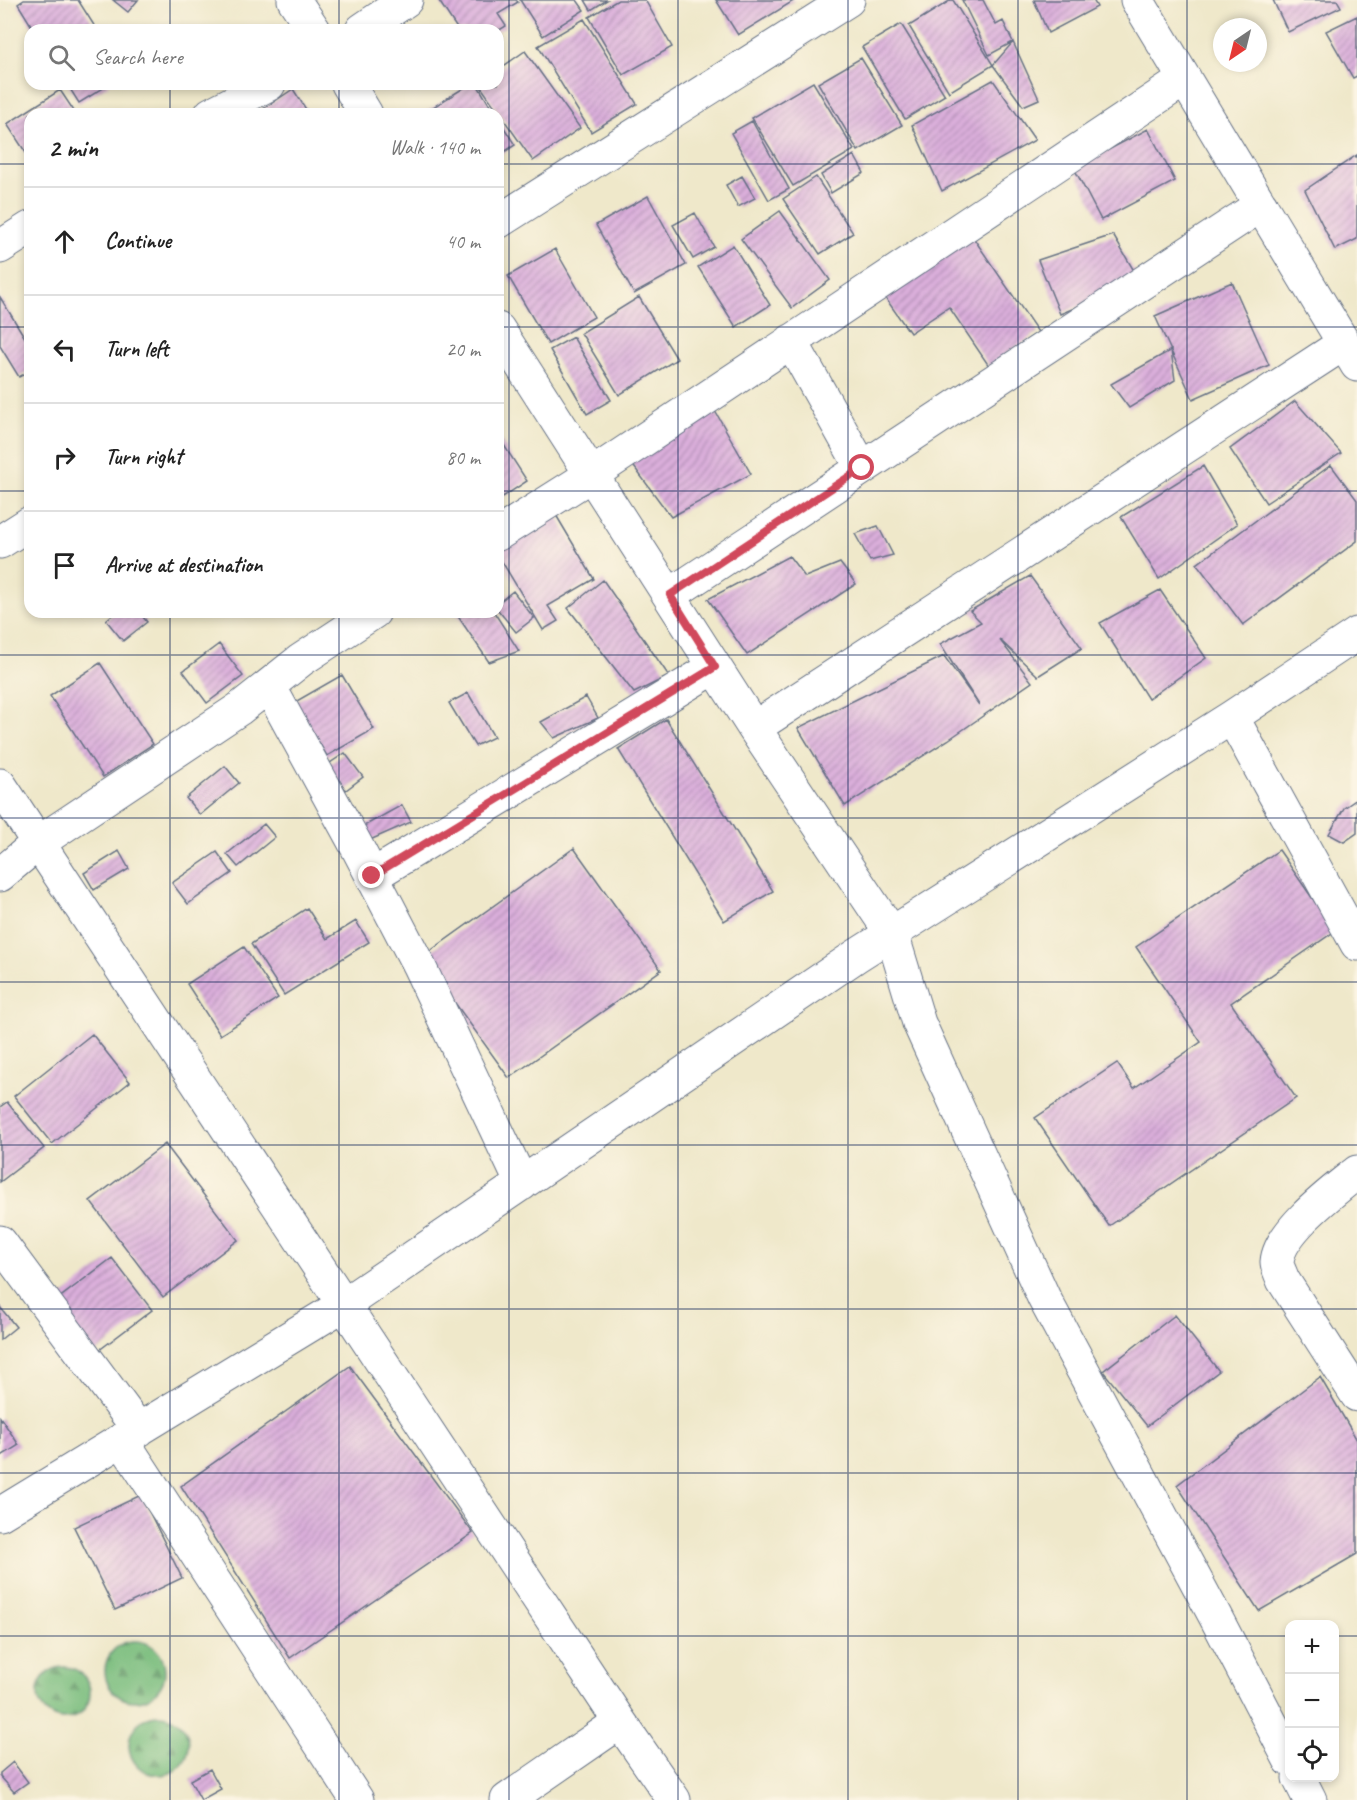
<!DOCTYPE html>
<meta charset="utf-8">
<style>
body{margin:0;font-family:Caveat,sans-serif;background:#f2f2f2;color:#222}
.controls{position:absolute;right:18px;bottom:18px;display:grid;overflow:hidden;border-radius:12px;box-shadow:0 3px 9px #0003}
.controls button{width:54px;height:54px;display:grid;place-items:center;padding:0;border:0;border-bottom:2px solid #e0e0e0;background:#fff;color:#222;font:30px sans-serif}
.compass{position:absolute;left:1213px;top:18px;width:54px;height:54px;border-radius:50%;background:#fff;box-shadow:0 3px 9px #0003;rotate:215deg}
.stop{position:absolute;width:18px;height:18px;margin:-14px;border:4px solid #d1495b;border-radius:50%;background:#fff}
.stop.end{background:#d1495b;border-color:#fff;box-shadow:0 2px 6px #0008}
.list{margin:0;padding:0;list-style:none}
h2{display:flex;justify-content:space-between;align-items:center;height:78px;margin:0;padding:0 24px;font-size:26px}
h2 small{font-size:20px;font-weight:400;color:#767676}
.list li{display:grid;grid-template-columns:39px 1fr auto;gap:18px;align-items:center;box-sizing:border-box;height:108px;padding:0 24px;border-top:2px solid #e0e0e0}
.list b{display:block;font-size:22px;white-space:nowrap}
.list em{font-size:20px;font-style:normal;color:#767676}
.icon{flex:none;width:33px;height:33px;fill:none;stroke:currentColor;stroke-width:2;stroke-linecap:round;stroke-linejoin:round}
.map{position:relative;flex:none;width:1357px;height:1800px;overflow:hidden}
.search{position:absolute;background:#fff;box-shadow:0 3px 9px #0003;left:24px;top:24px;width:480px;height:66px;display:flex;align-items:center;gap:15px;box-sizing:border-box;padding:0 21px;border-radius:18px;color:#767676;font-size:22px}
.panel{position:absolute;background:#fff;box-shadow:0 3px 9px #0003;left:24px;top:108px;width:480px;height:510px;border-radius:18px}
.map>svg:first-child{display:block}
.forest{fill:url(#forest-firs);stroke:#4c766e;stroke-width:1.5}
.building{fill:url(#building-hatch)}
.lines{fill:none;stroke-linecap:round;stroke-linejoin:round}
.minor-casing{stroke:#657084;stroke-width:35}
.minor{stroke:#fff;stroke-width:33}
.route{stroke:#d1495b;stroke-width:8}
.grid{fill:none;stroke:#1b2f5e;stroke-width:1.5;stroke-opacity:0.55}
</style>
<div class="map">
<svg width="1357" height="1800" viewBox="0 0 1357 1800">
<defs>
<pattern id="forest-firs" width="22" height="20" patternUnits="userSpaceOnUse" patternTransform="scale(1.5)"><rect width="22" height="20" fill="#7cbe7f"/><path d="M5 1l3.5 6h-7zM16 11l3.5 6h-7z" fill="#659b6b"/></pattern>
<pattern id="building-hatch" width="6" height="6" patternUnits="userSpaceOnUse" patternTransform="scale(1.5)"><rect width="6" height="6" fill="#dbafdb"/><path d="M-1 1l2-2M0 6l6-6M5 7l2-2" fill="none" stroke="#b18fb5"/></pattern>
</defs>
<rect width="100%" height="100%" fill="#fcf5e5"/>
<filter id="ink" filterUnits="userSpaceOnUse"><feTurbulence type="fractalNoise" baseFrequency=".0167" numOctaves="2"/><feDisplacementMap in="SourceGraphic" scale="12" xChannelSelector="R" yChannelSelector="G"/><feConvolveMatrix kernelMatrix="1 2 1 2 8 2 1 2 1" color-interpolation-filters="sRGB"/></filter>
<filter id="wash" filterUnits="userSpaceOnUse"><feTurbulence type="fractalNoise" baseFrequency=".008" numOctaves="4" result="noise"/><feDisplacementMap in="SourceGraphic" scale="24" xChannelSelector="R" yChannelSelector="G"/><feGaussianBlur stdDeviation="1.35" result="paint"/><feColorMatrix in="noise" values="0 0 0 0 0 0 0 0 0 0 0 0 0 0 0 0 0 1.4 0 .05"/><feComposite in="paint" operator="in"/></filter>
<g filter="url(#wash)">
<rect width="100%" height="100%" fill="#efe8ca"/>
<!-- forest -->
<path class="forest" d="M105 1671a30 30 0 1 1 60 0a30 30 0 1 1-60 0Z
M38 1693a26 26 0 1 1 52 0a26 26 0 1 1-52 0Z
M129 1745a30 30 0 1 1 60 0a30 30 0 1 1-60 0Z"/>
<g id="blocks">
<!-- building -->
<path class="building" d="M24 0H78L97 30H34L18 4Z
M113 0H138L128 12Z
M440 0H516L518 2 498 14 506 26 498 31V30H458L439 1Z
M520 0H577L584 10 543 36Z
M585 0H607L591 10Z
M618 0H645L672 47 623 75 589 17Z
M716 0H795L738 35Z
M951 0H953L993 65 949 92 909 26Z
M962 0H983L996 25 1003 21 1013 42 989 55Z
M1034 0H1093L1097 7 1048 33Z
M1273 0H1337L1341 7 1288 32Z
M1357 16V76L1353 78 1326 31Z
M584 19 637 104 591 132 538 46Z
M901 24 945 95 905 119 862 47Z
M1013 42 1039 99 1023 106 993 65Z
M525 51 580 128 533 161 479 84H498V70Z
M861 58 902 125 858 151 818 83Z
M993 80 1035 140 942 191 912 125Z
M813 82 854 150 793 186 752 118Z
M67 84H110L79 103Z
M470 84H477L495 114H422Z
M293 89 309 114H256Z
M60 90 76 114H30V159L7 124Z
M498 118 515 145 498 156Z
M752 121 789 189 769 200 731 133Z
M1148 129 1175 181 1101 220 1074 168Z
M854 155 864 173 831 193 821 175Z
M1357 155V239L1335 250 1305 190Z
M742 176 755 198 738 207 726 185Z
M816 177 853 233 820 254 783 199Z
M648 196 686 265 634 294 596 225Z
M780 211 830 280 792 308 741 239Z
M695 213 714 247 693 259 673 225Z
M970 233 1038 332 989 366 949 307 910 333 882 293Z
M1113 235 1140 281 1060 314 1038 260Z
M733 245 770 305 736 327 698 267Z
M555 249 594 317 548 344 508 276Z
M1232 282 1269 365 1193 399 1155 316Z
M0 297 30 346V371L19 377 0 346Z
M639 297 677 359 619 395 581 333Z
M573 337 611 400 587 414 550 350Z
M1171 350 1175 380 1129 408 1111 384Z
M1295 401 1341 453 1266 503 1230 449Z
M715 411 751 474 671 517 629 460Z
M498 436 527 481 498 500Z
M1331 465 1357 500V541L1243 625 1197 564Z
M1203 466 1237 524 1159 579 1121 517Z
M556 515 594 579 548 606 558 621 543 630 498 555V548Z
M878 526 893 555 870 561 855 534Z
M789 556 805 577 840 563 856 584 747 655 708 599Z
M1030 576 1082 648 1038 676 999 639 1032 682 948 740 845 806 798 728 944 656 979 705 940 644 981 622 970 611Z
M603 580 669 676 634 693 568 608Z
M1160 590 1206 658 1148 699 1100 623Z
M513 591 534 618 516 632 498 610V603Z
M116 612H139L147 622 123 641 106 620Z
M455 612H494L519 651 489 662Z
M219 644 243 676 207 703 183 671Z
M100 663 153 744 103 777 50 696Z
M342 675 374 729 327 756 295 702Z
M468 693 494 737 475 746 449 703Z
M586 697 598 718 554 738 541 722Z
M666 719 773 891 724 921 618 749Z
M345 753 363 777 346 790 327 765Z
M225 766 239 783 200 815 186 798Z
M1357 799V833L1344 842 1329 834 1344 808Z
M402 805 411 822 370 840 362 827Z
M264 824 275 837 238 867 227 854Z
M574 848 661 970 509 1078 422 957Z
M1279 850 1335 931 1231 1003 1296 1098 1109 1226 1035 1118 1117 1063 1134 1088 1201 1042 1136 947Z
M119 851 129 869 94 890 84 873Z
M217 852 232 873 188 904 172 883Z
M307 908 327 939 356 921 369 942 284 995 251 944Z
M244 947 278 998 220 1035 187 984Z
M92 1034 130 1082 52 1144 14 1096Z
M7 1102 44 1148 0 1182V1107Z
M165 1144 238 1240 163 1297 90 1201Z
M112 1258 152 1310 94 1354 54 1302Z
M0 1307 16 1327 0 1340Z
M1175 1315 1219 1371 1147 1426 1103 1371Z
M350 1366 473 1533 290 1658 181 1486Z
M1320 1377 1357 1440V1554L1259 1611 1177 1485Z
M0 1417 19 1445 0 1457Z
M141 1495 182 1578 115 1610 74 1527Z
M13 1762 28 1782 14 1792 0 1776V1773Z
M210 1769 221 1789 201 1800 190 1780Z"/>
</g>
</g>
<g filter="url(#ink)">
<use href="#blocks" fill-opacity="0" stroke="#657084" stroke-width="1.5"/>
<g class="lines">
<!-- minor casing -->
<g class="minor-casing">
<path id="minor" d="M294 0 314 30
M1137 0 1357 365
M362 30 406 0
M348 84 366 114
M211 114 269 84
M498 222 848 0
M0 247 30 228
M498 329 754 728 892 934 919 1023 1044 1298 1215 1616 1290 1760
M791 341 862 468
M498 534 591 475 1185 79
M0 542 30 523
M670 595 1261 205
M269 686 356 845 419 966 522 1184
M1232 717 1357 944
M754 728 1343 344
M0 785 620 1722 674 1800
M0 875 38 843 239 709 301 660 374 612
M372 876 715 667
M1357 1172C1335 1190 1279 1231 1277 1262 1277 1267 1281 1274 1283 1280L1357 1395
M0 1242 139 1430
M122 1440 357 1800
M0 1514 343 1305 856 956 1232 717 1357 634
M1299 1778 1310 1800
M507 1800 620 1722"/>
</g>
<!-- minor -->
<use href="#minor" class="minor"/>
</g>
</g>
<g class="lines" filter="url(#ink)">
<!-- route -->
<path class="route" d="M372 876 715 667 670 595 862 468"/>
</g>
<!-- grid -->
<path class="grid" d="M170 0V30M339 0V30M509 0V1800M678 0V1800M848 0V1800M1018 0V1800M1187 0V1800M170 84V114M339 84V114M0 164H30M498 164H1357M0 327H30M498 327H1357M0 491H30M498 491H1357M170 612V1800M339 612V1800M0 655H1357M0 818H1357M0 982H1357M0 1145H1357M0 1309H1357M0 1473H1357M0 1636H1290M1334 1636H1357"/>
</svg>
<div class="controls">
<button>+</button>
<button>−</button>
<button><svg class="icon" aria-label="locate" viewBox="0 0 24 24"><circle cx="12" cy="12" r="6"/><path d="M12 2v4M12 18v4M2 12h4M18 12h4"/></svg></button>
</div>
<svg class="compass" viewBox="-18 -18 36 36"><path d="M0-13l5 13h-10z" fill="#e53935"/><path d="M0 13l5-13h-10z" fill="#767676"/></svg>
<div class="stop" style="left:862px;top:468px"></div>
<div class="stop end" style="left:372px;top:876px"></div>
<div class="search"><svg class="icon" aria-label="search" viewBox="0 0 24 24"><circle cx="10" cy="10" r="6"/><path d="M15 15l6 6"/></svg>Search here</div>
<section class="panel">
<h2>2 min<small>Walk · 140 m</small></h2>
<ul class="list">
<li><svg class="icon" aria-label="ahead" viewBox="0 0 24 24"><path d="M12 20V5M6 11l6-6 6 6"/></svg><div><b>Continue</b></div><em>40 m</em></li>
<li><svg class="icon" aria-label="left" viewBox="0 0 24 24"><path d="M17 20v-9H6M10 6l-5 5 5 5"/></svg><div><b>Turn left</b></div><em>20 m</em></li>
<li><svg class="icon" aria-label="right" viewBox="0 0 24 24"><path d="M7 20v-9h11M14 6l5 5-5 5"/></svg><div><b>Turn right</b></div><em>80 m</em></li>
<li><svg class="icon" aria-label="arrive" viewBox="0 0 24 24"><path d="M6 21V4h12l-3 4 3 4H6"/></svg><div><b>Arrive at destination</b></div></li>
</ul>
</section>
</div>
